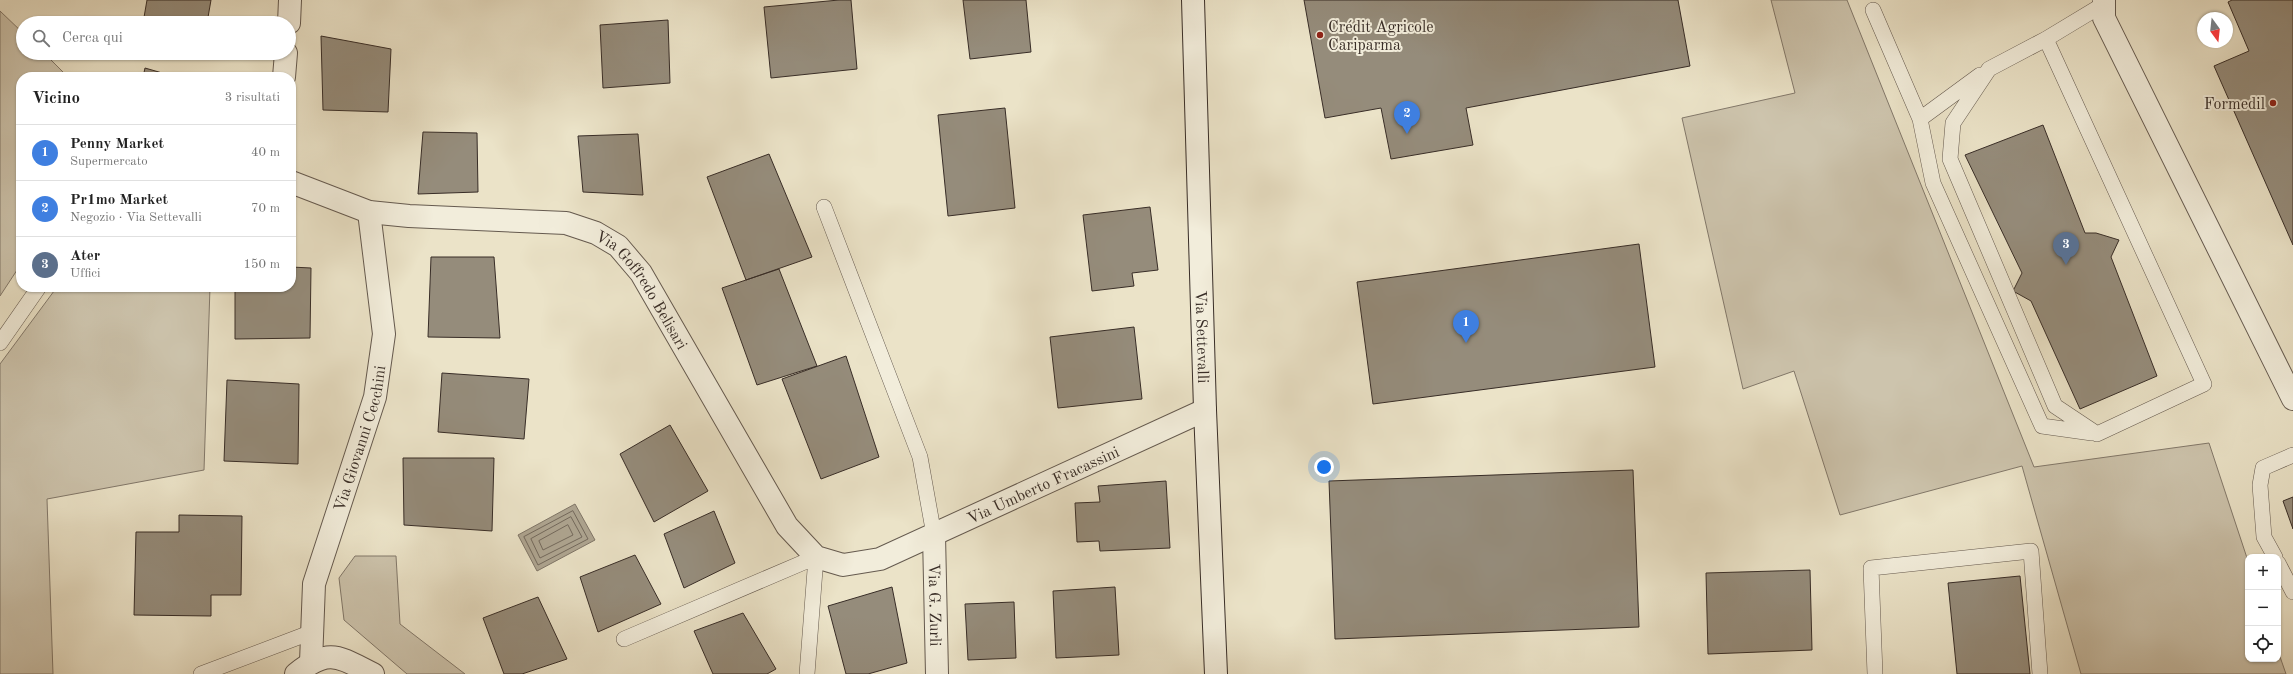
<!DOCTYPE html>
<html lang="it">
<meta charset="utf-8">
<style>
body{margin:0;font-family:"Old Standard TT",serif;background:#f6f6f6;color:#222}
.controls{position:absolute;right:12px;bottom:12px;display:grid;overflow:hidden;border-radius:8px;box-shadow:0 1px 3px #0004}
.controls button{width:36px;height:36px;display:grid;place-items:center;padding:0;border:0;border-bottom:1px solid #e0e0e0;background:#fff;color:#222;font:20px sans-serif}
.compass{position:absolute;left:2197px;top:12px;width:36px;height:36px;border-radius:50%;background:#fff;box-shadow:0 1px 3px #0004;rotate:165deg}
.you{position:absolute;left:1324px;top:467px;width:14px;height:14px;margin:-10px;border:3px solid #fff;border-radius:50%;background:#1a73e8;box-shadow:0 0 0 6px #1a73e833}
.badge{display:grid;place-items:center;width:26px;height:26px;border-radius:50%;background:#2563eb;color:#fff;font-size:13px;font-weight:700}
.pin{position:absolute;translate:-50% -33px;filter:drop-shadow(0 1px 2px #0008)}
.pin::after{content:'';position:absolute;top:21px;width:14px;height:12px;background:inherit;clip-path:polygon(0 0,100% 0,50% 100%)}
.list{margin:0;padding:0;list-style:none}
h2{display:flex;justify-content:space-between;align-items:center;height:52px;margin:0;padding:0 16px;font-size:17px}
h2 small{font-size:13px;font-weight:400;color:#767676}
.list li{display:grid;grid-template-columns:26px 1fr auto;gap:12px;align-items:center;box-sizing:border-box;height:56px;padding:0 16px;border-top:1px solid #e0e0e0}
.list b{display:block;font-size:15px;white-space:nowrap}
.list p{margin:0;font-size:13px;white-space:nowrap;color:#767676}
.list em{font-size:13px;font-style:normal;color:#767676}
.icon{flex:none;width:22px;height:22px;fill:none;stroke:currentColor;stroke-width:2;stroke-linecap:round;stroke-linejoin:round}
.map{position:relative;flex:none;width:2293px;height:674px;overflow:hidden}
.search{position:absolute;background:#fff;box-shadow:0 1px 3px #0004;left:16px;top:16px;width:280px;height:44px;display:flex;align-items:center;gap:10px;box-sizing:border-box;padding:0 14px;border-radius:22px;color:#767676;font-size:15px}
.panel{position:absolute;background:#fff;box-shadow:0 1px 3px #0004;left:16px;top:72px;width:280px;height:220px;border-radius:16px}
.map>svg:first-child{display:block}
.green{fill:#cdc4ad;stroke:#82786a}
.water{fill:#aea591;stroke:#7f7567}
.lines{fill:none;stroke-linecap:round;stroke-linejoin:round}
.shore{stroke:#73695c;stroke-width:1}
.building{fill:#958c7b;stroke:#382d27}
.service-casing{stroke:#655a4f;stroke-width:16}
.minor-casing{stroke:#655a4f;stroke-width:24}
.secondary-casing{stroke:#382d27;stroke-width:24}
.service{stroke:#f2eddb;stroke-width:15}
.minor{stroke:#f2eddb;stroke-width:22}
.secondary{stroke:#f2eddb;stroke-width:22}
.poi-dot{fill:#8f2418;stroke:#f2eddb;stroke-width:1.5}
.labels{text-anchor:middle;stroke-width:4;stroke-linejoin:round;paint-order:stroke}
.poi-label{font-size:16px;fill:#382d27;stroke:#f2eddb;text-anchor:start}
.street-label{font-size:16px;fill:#382d27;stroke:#f2eddb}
</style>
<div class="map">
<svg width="2293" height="674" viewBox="0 0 2293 674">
<rect width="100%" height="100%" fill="#ebe3c8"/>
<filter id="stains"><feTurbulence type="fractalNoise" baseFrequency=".005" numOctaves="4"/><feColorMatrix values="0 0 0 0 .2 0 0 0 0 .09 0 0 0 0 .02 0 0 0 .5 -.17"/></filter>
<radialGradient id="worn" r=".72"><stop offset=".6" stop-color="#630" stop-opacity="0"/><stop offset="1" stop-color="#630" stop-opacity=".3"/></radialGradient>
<!-- green -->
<path class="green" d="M1771 0H1847L2034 467 2209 443 2248 561V659H2278V651L2286 674H2081L2022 466 1840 515 1794 371 1743 389 1682 118 1795 93Z
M0 11 23 33V53H44L68 77H21V264L0 296Z
M57 287H210L204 470 47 499 53 674H0V364Z
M355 556H396L400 624 465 674H407L344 620 339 578Z"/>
<!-- water -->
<path class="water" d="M575 504 595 540 537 571 518 535Z"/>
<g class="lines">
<!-- shore -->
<path class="shore" d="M573 511 588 539 538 565 524 537Z
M571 517 582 537 540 558 531 539Z
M568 525 573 535 543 550 539 541Z"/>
</g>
<!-- building -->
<path class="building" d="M147 0H211L207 23H143Z
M839 0H851L857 69 771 78 764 7Z
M963 0H1026L1031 52 970 59Z
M1304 0H1678L1690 66 1466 108 1473 145 1391 159 1381 108 1325 118Z
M2232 0H2293V245L2214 66 2249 51 2228 2Z
M668 20 670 83 603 88 600 25Z
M321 36 391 49 388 112 323 110Z
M145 68 176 77H143Z
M1005 108 1015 208 948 216 938 115Z
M2043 125 2085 233H2096L2119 240 2111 257 2157 376 2080 409 2031 301 2013 291 2022 273 1965 155Z
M423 132 477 133 478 192 418 194Z
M638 134 643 195 583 192 578 136Z
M769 154 812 257 746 280 707 177Z
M1150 207 1158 270 1132 273 1134 286 1092 291 1083 215Z
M1639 244 1655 367 1373 404 1357 282Z
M431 257H494L500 338 428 337Z
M291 267 311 268 310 338 235 339V287H291Z
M779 269 817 366 757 385 722 288Z
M1134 327 1142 399 1058 408 1050 337Z
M846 356 879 457 821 479 782 379Z
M442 373 529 379 524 439 438 432Z
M227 380 299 384 298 464 224 461Z
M670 425 708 491 654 522 620 454Z
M403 458H494L492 531 404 525Z
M1633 470 1639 627 1335 639 1329 481Z
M1166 481 1170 548 1100 551 1099 541 1077 542 1075 503 1100 502 1098 486Z
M2293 497V529L2283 501Z
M714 511 735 563 684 588 664 534Z
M179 515 242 516 241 595H211V616L134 615 136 532H179Z
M635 555 661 604 598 632 580 577Z
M1810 570 1812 650 1708 654 1706 573Z
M2020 576 2030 674H1957L1948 583Z
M892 587 907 663 868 674H846L828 606Z
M1115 587 1119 655 1056 658 1053 591Z
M538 597 567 659 522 674H504L483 618Z
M1014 602 1016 658 968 660 965 604Z
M743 613 776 669 767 674H713L694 631Z"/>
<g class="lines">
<!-- service casing -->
<g class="service-casing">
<path id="service" d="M1873 10 1920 119
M2046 39 2204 384 2097 434 2055 406 1950 159 1953 123 1989 69 2046 39 2104 4 2100 0
M1980 75 1920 119 1933 183 2042 426 2092 433
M824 207 920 457 934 535
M0 343 39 287
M2275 557 2264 537 2260 485 2263 468 2293 455
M2278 563 2293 592
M624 639 816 557 807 674
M201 674 312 632
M1875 674 1871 568 2031 551 2040 674"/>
</g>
<!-- minor casing -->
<g class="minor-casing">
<g id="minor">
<path d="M2104 0V18L2293 399"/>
<path d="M289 23 290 0"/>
<path d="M284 77 286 53"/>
<path id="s1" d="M291 182 369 212 409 216 566 223 596 233 618 246 641 273 787 526 816 557 843 565 880 559 1205 410"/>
<path id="s2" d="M934 535 937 674"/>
<path id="s3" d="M311 662 314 584 375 397 384 334 369 212"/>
<path d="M296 674C329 647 339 657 373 674"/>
</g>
</g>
<!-- secondary casing -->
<g class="secondary-casing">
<g id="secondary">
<path id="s4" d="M1193 0 1205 410 1216 674"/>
</g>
</g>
<!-- service -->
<use href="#service" class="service"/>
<!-- minor -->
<use href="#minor" class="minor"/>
<!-- secondary -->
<use href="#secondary" class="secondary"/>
</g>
<!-- markers -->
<g class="poi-dot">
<circle cx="1320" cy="35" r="4"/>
<circle cx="2273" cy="103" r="4"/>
</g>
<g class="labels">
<!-- poi labels -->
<g class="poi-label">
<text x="1328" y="32">Crédit Agricole<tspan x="1328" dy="18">Cariparma</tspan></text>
<text x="2265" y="109" text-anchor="end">Formedil</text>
</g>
<!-- street labels -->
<g class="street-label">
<text dy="6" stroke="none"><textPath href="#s1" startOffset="387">Via Goffredo Belisari</textPath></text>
<text dy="6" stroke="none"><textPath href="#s4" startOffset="337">Via Settevalli</textPath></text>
<text dy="6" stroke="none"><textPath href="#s3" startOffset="231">Via Giovanni Cecchini</textPath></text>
<text dy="6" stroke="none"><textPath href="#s1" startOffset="953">Via Umberto Fracassini</textPath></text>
<text dy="6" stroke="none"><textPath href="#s2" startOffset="70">Via G. Zurli</textPath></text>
</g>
</g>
<rect width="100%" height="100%" filter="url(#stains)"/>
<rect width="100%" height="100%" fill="url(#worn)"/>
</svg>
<div class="controls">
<button>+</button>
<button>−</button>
<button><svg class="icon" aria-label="locate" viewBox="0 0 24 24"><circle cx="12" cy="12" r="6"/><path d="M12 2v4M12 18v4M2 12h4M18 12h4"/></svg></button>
</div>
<svg class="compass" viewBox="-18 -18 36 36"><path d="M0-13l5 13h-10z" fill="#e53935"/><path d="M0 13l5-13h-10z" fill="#767676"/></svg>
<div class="you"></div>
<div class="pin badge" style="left:1466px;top:343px;background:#3f7fe0">1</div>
<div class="pin badge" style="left:1407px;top:134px;background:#3f7fe0">2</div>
<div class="pin badge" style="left:2066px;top:265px;background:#5c6f8a">3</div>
<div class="search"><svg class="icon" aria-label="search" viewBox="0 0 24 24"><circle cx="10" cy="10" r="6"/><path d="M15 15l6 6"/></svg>Cerca qui</div>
<section class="panel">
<h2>Vicino<small>3 risultati</small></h2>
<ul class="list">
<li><span class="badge" style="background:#3f7fe0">1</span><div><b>Penny Market</b><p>Supermercato</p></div><em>40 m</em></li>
<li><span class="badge" style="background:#3f7fe0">2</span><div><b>Pr1mo Market</b><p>Negozio · Via Settevalli</p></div><em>70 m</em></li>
<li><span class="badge" style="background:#5c6f8a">3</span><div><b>Ater</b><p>Uffici</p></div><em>150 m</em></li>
</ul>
</section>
</div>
